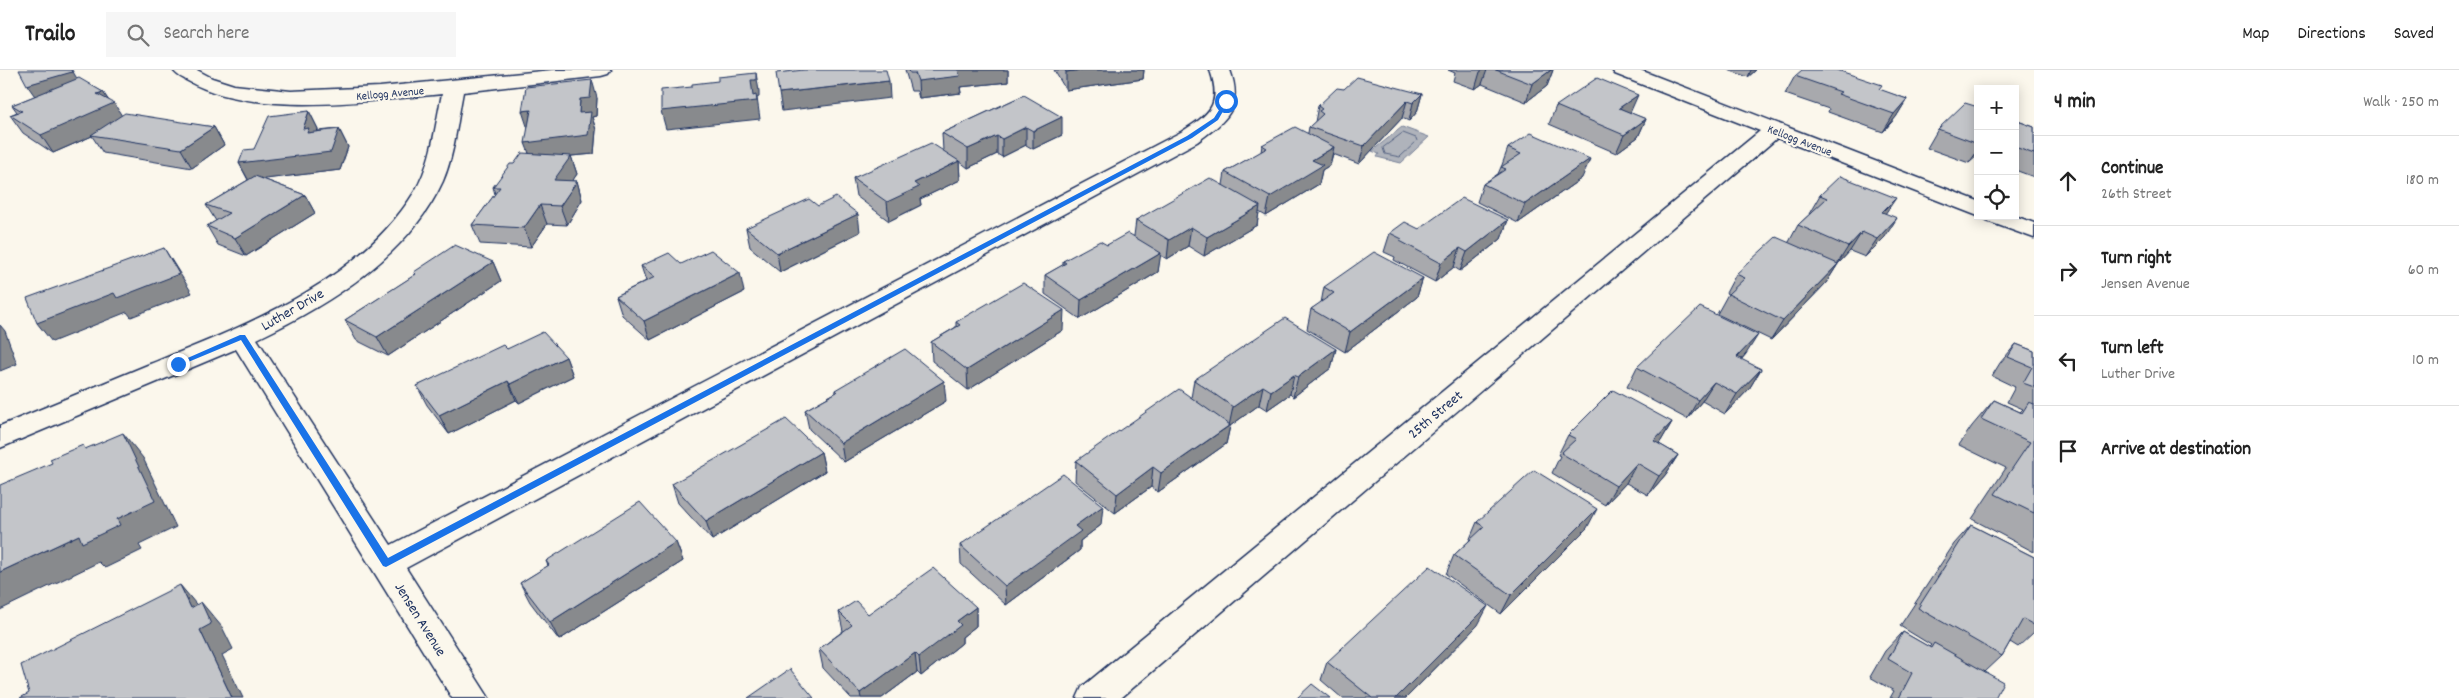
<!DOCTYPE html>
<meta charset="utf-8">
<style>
body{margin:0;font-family:Dekko,sans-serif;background:#f6f6f6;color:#222}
.controls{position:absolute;right:15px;top:15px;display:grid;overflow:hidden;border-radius:0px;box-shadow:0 2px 12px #0003}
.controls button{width:45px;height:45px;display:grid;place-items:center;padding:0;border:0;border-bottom:1px solid #e0e0e0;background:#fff;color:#222;font:25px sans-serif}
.stop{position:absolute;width:15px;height:15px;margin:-11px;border:4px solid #1a73e8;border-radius:50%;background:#fff}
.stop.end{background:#1a73e8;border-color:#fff;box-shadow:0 1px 5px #0008}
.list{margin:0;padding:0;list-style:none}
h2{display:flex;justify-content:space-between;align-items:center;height:65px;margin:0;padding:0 20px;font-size:21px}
h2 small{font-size:16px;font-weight:400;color:#767676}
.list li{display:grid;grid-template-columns:32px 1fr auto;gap:15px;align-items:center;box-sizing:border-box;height:90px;padding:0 20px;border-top:1px solid #e0e0e0}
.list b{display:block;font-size:19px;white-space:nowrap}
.list p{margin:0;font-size:16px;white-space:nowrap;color:#767676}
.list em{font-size:16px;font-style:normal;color:#767676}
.icon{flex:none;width:28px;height:28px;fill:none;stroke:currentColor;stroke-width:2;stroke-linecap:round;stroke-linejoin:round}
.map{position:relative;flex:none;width:2034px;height:628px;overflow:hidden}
header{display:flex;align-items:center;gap:30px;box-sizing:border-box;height:70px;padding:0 25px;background:#fff;border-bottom:1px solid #e0e0e0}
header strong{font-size:24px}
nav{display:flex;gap:28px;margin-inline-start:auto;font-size:18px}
.search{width:350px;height:45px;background:#f6f6f6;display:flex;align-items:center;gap:12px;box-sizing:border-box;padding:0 18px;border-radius:0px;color:#767676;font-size:19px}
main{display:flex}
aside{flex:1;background:#fff}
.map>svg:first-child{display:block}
.water{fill:#afb3bb;stroke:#747e96}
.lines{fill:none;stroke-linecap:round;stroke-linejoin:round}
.shore{stroke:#566483;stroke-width:1}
.street-casing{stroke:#1b2f5e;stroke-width:3}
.street{fill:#fbf7ec;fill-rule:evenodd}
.wall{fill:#a8a9ad;stroke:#1b2f5e}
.shaded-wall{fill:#888a8d;stroke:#1b2f5e}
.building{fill:#c3c5c9;stroke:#1b2f5e}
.route{fill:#1a73e8}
.labels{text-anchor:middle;stroke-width:4.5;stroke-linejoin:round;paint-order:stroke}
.far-street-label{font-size:12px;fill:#1b2f5e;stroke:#fbf7ec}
.street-label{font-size:15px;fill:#1b2f5e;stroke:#fbf7ec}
</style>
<header>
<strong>Trailo</strong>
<div class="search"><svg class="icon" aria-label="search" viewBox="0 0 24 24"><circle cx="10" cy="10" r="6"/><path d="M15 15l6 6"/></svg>Search here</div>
<nav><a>Map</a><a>Directions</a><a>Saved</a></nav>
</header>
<main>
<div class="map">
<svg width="2034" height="628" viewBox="0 0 2034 628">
<rect width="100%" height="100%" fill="#fbf7ec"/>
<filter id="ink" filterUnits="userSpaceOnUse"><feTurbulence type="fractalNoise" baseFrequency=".02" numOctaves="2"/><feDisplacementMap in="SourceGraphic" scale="10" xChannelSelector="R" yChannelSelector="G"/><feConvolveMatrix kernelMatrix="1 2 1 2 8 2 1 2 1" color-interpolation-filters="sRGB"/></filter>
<g filter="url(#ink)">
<!-- water -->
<path class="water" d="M1402 57 1429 67 1401 93 1377 87 1379 84 1372 81Z"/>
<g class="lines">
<!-- shore -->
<path class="shore" d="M1403 63 1416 68 1417 71 1400 87 1385 84 1383 78Z"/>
<!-- street casing -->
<g class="street-casing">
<path id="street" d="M173 0H197L212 8 234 15 291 21 380 17 552 0H611L608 4 601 6 463 22C457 52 455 83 443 111 409 186 328 235 257 269L391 475 1181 62C1210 44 1222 35 1210 0H1230C1244 38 1226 51 1197 72L406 498 489 628H452L236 279 0 378V356C50 335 100 315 150 294 246 255 358 214 415 121 432 92 435 56 442 24 370 31 253 48 188 11 183 8 177 6 173 0Z
M1612 0H1640L1978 131V146L1777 68 1121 628H1077L1082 617 1760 61 1615 4Z
M1984 146H2015L2034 153V168L1987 151Z"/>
</g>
<!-- street -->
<use href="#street" class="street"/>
</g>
<!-- wall -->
<path class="wall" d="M905 0H1008V12L960 17 961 23 919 28 917 21H911Z
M1054 0H1144L1143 9 1066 20Z
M1448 0H1553L1547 16 1526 32 1482 14 1475 19 1453 11 1455 3Z
M1728 0H1756L1748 7Z
M1795 6 1880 20 1907 29 1896 47 1883 62 1828 42 1829 39 1785 24Z
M77 9 103 22 108 30 121 46 214 57 224 75 192 98 103 83 92 66 53 83 23 63 10 45 17 42 12 35Z
M1344 19 1422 24 1417 42 1409 51 1402 48 1359 94 1333 84 1330 95 1322 100 1319 114 1266 146 1259 142 1257 155 1204 186 1188 176 1167 189 1160 185 1158 202 1080 249 1045 224V205L1063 195V191L1107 175 1134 166 1136 150 1223 115 1225 102 1261 82 1262 75 1308 63 1309 57 1315 52 1318 36Z
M1024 25 1062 65 1033 79 1026 75 1002 87 997 84 968 98 959 91 960 110 920 129 921 135 889 151 856 126 853 108 943 81 942 63Z
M597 28 596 46 592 47 596 60 594 84 571 86 577 104 572 111H577L582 130 567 155 547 154 531 177 480 174 472 155 495 124 493 117 514 94 529 84 528 59Z
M1556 36 1630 43 1646 49 1638 67 1616 83 1549 54Z
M1978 37V86H1977L1969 93 1927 78 1938 59Z
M309 41 318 59V61L339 59 348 77 340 100 263 109 305 125 315 143 246 186 218 175 207 156 216 151 206 135 248 110 239 93 254 79Z
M2015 50 2034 57V107L2015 100Z
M1508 78 1582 108 1518 153 1477 132 1483 114 1498 104 1501 97 1502 95Z
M1820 125 1885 144V167L1865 187 1850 181 1838 194 1826 213 1771 270 1717 244 1728 224 1726 223 1736 204 1789 172 1798 155 1810 144H1809Z
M818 136 860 162 780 202 750 177 746 158Z
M1508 150 1501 169 1460 201 1454 197 1435 212 1394 190 1395 187 1384 182 1390 163 1419 159Z
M493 192 501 211 388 286 356 270 345 250 415 205 414 202Z
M681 194 744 222 650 270 622 245 616 226 646 211 641 196Z
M1423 208 1417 227 1345 282 1307 259 1311 239 1321 233 1324 217Z
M956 252 1063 260 968 320 932 291 931 272 956 257Z
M2016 274 2034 281V482L1972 449 2006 398 1959 375 1972 356 1994 330 2020 342 2023 339 2007 332 2015 317 1992 306 2000 293Z
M507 279 566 287 573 306 519 333 516 330 449 364 427 335 417 316Z
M1336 279 1331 298 1293 327 1290 324 1267 340 1259 335 1230 356 1226 374 1158 422 1151 417 1115 443 1075 411 1076 391 1191 328 1194 310Z
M1746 284 1741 290 1761 299 1749 319 1725 344 1702 331 1687 349 1627 317 1637 297Z
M835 320 946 331 844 392 809 359 805 340 835 323Z
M1672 352 1659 374 1678 385 1666 404 1648 425 1626 413 1605 435 1552 403 1560 386 1558 385 1568 365Z
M821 382 825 401 712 470 678 433 672 414Z
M1477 452 1587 458 1501 544 1446 504 1454 485 1469 471Z
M1101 455 1080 471V480L1006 535 961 494 960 475Z
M1971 455 2034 487V562L2018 577 2010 572 2002 586 1985 602 1995 628H1890L1894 621 1870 607 1885 581 1903 562 1929 577 1931 575 1900 556 1954 474Z
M676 472 683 491 559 570 530 532 520 513 548 496 546 491Z
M976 537V556L962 567V573L921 606 917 602 882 628H851L823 598 819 579 843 561 839 542 868 544Z
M1478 555 1406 628H1342L1321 610 1327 592Z"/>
<!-- shaded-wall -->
<path class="shaded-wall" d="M72 0 83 19 39 32 27 15Z
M958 0H1008V12L960 17 961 23 919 28 918 11Z
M1081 0H1144L1143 9 1066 20V2Z
M1483 0H1487L1482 14 1475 19 1480 2Z
M1551 0H1553L1547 16 1526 32 1532 14Z
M1751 0H1756L1748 7Z
M756 3 759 21V27L757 28 760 49 666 59 661 41 751 10Z
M592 10 597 28 596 46 592 47 596 60 594 84 571 86 577 104 561 128 532 91 525 73 579 43 580 29Z
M889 11 890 28 782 41 779 23Z
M103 22 111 34 114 33 125 51 91 65 92 66 53 83 41 65 97 24Z
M1422 24 1417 42 1409 51 1413 33Z
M1638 25 1630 43 1619 38Z
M1907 29 1896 47 1883 62 1894 44Z
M1407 31 1402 48 1359 94 1364 76Z
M531 40 528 59 522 41Z
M309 41 318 59 315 69 303 59Z
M1062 47V65L1033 79V61Z
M1646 49 1638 67 1616 83 1624 65Z
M214 57 224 75 192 98 181 79Z
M1026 57V75L1002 87V69Z
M339 59 348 77 340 100 249 111 239 93Z
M997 66V84L968 98V79Z
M1334 77 1330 95 1322 100 1319 114 1266 146 1270 127 1312 90Z
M1978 80V84L1969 93Z
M1590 89 1582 108 1518 153 1525 134Z
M959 91 960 110 920 129 921 135 889 151 887 132 914 113Z
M577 111 582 130 567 155 560 136Z
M305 125 315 143 246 186 235 168Z
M1896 128 1883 147 1882 142Z
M540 135 547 154 531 177 524 158Z
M1260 136 1257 155 1204 186 1207 167Z
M858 144 860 162 780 202 777 183Z
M1897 148 1885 167 1865 187 1877 169Z
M1508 150 1501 169 1460 201 1467 182Z
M1191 157 1188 176 1167 189 1169 170Z
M1862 162 1850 181 1836 196 1848 177Z
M164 178 192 223 131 247 127 242 52 272 37 253Z
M1460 178 1454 197 1435 212 1441 193Z
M1161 183 1158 202 1080 249 1081 230Z
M493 192 501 211 388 286 377 267Z
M1838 194 1826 213 1771 270 1783 251Z
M740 203 744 222 650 270 644 251Z
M1423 208 1417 227 1345 282 1350 262Z
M1064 240 1063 260 968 320 967 300Z
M0 255 5 261 17 294 0 301Z
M1758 265 1746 284 1725 307 1737 287Z
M1336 279 1331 298 1293 327 1298 307Z
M566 287 573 306 519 333 510 314Z
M1761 299 1749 319 1725 344 1737 324Z
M1294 305 1290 324 1267 340 1271 321Z
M508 311 516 330 449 364 439 345Z
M944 311 946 331 844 392 841 373Z
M1714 312 1702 331 1687 349 1698 330Z
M1263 316 1259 335 1230 356 1226 374 1158 422 1161 403 1229 356 1233 337Z
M1672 352 1661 371 1643 391 1654 371Z
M123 363 143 388 176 457 139 475 142 480 105 498 99 492 0 540V502L79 465 117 449Z
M821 382 825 401 712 470 706 451Z
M1678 385 1666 404 1648 425 1659 406Z
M1637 393 1626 413 1605 435 1616 416Z
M1153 397 1151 417 1115 443 1117 424Z
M1103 436 1101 455 1080 471V480L1006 535 1005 516 1075 456Z
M1597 439 1587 458 1501 544 1511 525Z
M676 472 683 491 559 570 550 552Z
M180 515 201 540V532L222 557 233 579 222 585 243 628H232L200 560 191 538Z
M1488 536 1478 555 1406 628H1396Z
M976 537V556L962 567V573L921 606 919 587 957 551Z
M915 583 917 602 882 628H861L860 623Z"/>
<!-- building -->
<path class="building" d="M19 0H71L72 2 27 15Z
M804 0H886L889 11 779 23 776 3Z
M909 0H958L960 6 918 11 915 3H910Z
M1065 0H1081L1066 2Z
M1496 0H1551L1532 14Z
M1802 0H1837L1882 15 1879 19 1907 29 1894 44 1838 24 1841 22 1795 6Z
M756 3V10H751L753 26 756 25 757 31 661 41V20L692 17V14L718 11V7Z
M1357 7 1422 24 1413 33 1407 31 1364 76 1309 57 1323 44 1319 41 1322 39 1318 36 1337 18 1344 19Z
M79 8 103 22 97 24 114 33 41 65 10 45 22 41 12 35Z
M1597 8 1638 25 1619 38 1646 49 1624 65 1556 36Z
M592 10 590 28 580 29 579 43 591 42 588 65 525 73 531 40 522 41 526 17Z
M1024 25 1062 47 1033 61 1026 57 1002 69 997 66 968 79 942 63Z
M1965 33 1978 37V74L1938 59Z
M309 41 303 59 309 58 307 63 339 59 331 82 239 93 244 80 254 79 269 46Z
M125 43 214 57 181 79 91 65Z
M2015 50 2034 57V84L2015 77Z
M1295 57 1334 77 1312 90 1323 95 1270 127 1225 102 1267 78 1262 75Z
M1531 63 1590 89 1525 134 1483 114 1506 99 1501 97 1521 84 1508 78Z
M931 73 959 91 914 113 919 117 887 132 853 108Z
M522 83 571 86 554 110 577 111 560 136 540 135 524 158 472 155 500 117H493L510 94H514Z
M255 106 305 125 235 168 207 156 229 143 206 135Z
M1840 106 1896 128 1882 142 1897 148 1877 169 1862 162 1848 177 1798 155 1827 128 1820 125Z
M1210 108 1260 136 1207 167 1191 157 1169 170 1136 150Z
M836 127 858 144 777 183 746 158 809 129 818 136Z
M1462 128 1508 150 1467 182 1460 178 1441 193 1400 171 1402 169 1390 163 1405 152 1419 159Z
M1128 163 1161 183 1081 230 1045 205 1066 193 1063 191 1100 171 1107 175Z
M1776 167 1838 194 1783 251 1728 224 1745 208 1736 204Z
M455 175 493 192 377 267 345 250 416 204 414 202Z
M164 178 179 204 117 228 114 223 37 253 27 228Z
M711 180 740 203 644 251 616 226 655 207 641 196 669 183 681 194Z
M1374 182 1423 208 1350 262 1311 239 1334 223 1324 217Z
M1023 213 1064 240 967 300 931 272 960 255 956 252Z
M1700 237 1758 265 1737 287 1761 299 1737 324 1714 312 1698 330 1637 297Z
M1285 248 1336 279 1298 307 1294 305 1271 321 1263 316 1233 337 1194 310Z
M543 262 566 287 510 314 508 311 439 345 417 316 503 275 507 279Z
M2016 274 2034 281V317L2023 313 2032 297 2008 287Z
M905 279 944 311 841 373 805 340 837 322 835 320Z
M1179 319 1230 355 1161 403 1153 397 1117 424 1076 391Z
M1613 320 1672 352 1654 371 1678 385 1659 406 1637 393 1616 416 1561 383 1576 369 1568 365Z
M1994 330 2022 343 2029 332 2034 334V443L1995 424 2030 372 1981 349Z
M786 349 821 382 706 451 672 414Z
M123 363 155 431 117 449 120 455 82 473 79 465 0 502V415L52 393 50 389 83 375 85 379Z
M1534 400 1597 439 1511 525 1454 485 1484 457 1477 452Z
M1063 404 1103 436 1075 456 1081 461 1005 516 960 475Z
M640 432 676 472 550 552 520 513 549 495 546 491Z
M1971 455 2034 487V555L2023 549 2002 586 1918 538Z
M1430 496 1488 536 1396 628H1372L1327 592Z
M933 498 976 537 957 551 961 555 919 587 915 583 860 623 819 579 852 555 839 542 856 531 868 544Z
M180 515 191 538 201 532 211 554 200 560 232 628H20L29 623 21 595Z
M1903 562 1931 578 1934 573 2003 612 1995 628H1899L1912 603 1888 589Z
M790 599 814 628H748Z
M1312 614 1330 628H1297Z"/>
</g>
<!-- route -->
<path class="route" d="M1226 29 1229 31 1218 50 1192 68 386 497 383 496 241 270 181 295 174 294 240 265H245L388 488 1187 66 1214 48Z"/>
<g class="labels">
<!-- far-street labels -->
<g class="far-street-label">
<text transform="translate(390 23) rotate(-5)" y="4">Kellogg Avenue</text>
<text transform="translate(1800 70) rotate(21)" y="4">Kellogg Avenue</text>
</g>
<!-- street labels -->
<g class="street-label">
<text transform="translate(292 239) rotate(-30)" y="5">Luther Drive</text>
<text transform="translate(1435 344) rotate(-40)" y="5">25th Street</text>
<text transform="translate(421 549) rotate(58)" y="5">Jensen Avenue</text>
</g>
</g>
</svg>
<div class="controls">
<button>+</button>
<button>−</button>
<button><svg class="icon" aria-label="locate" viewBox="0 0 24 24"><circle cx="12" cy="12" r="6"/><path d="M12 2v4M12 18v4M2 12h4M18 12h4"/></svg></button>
</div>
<div class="stop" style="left:1226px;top:31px"></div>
<div class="stop end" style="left:178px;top:294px"></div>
</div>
<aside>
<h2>4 min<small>Walk · 250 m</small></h2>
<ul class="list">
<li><svg class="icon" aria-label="ahead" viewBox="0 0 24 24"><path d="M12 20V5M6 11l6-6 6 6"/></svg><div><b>Continue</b><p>26th Street</p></div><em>180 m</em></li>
<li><svg class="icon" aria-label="right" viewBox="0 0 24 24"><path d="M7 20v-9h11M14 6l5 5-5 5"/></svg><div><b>Turn right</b><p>Jensen Avenue</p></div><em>60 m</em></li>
<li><svg class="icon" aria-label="left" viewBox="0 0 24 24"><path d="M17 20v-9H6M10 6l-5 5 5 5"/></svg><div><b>Turn left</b><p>Luther Drive</p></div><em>10 m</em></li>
<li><svg class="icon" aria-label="arrive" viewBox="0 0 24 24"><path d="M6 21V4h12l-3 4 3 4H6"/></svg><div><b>Arrive at destination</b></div></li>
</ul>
</aside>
</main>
